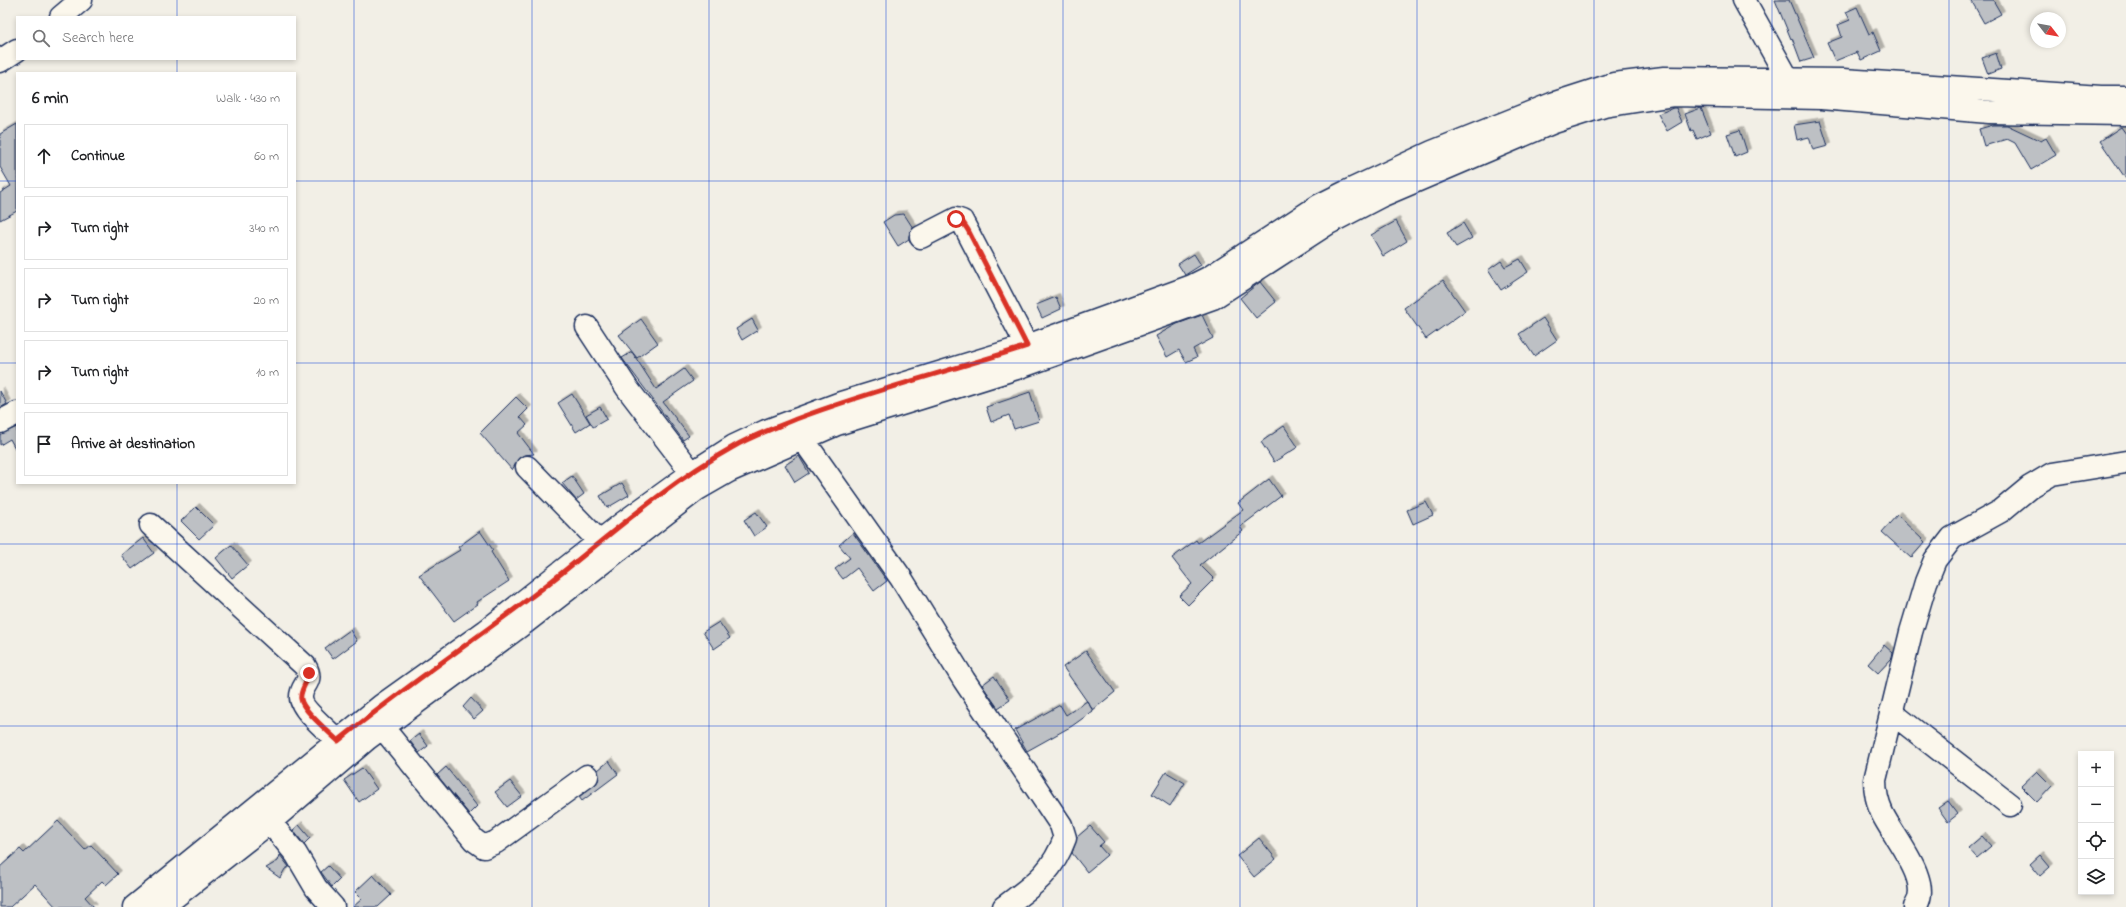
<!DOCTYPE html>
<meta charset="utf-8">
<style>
body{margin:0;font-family:"Indie Flower",sans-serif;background:#f2f2f2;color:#202124}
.controls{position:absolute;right:12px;bottom:12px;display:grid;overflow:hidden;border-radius:0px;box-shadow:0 2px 6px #0003}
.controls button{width:36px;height:36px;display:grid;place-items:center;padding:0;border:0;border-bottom:1px solid #e0e0e0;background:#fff;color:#202124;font:20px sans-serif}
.compass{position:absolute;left:2030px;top:12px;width:36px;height:36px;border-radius:50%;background:#fff;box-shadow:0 2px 6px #0003;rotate:121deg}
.stop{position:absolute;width:12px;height:12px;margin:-9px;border:3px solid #d93025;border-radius:50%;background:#fff}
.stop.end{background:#d93025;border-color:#fff;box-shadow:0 1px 4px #0008}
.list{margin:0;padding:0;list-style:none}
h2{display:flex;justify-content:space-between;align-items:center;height:52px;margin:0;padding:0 16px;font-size:17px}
h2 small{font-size:13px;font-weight:400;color:#757577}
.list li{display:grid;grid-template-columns:26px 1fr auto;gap:12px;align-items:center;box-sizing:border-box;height:64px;margin:0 8px 8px;padding:0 8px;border:1px solid #e0e0e0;border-radius:0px}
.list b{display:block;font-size:15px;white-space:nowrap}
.list em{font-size:13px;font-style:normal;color:#757577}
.icon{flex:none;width:22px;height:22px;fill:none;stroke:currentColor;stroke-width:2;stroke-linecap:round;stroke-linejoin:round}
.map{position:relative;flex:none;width:2126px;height:907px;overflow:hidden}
.search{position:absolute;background:#fff;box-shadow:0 2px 6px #0003;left:16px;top:16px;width:280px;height:44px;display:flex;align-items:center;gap:10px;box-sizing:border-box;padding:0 14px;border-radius:0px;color:#757577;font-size:15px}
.panel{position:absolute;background:#fff;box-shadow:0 2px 6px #0003;left:16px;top:72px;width:280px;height:412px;border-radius:0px}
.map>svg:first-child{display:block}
.building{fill:#bdc0c4;stroke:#1b2f5e;filter:url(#shadow)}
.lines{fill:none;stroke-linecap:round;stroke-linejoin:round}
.minor-casing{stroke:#1b2f5e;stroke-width:25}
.minor{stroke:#fbf7ec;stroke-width:22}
.route{stroke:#d93025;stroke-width:5}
.grid{fill:none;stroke:#1d4ed8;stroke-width:1;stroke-opacity:0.55}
</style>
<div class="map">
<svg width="2126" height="907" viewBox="0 0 2126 907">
<defs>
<filter id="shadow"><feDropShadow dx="3.5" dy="-3.5" stdDeviation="0" flood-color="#0004"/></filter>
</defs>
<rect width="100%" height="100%" fill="#f2efe6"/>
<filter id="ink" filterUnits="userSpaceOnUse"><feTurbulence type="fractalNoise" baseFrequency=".025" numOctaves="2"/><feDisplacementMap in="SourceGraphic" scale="8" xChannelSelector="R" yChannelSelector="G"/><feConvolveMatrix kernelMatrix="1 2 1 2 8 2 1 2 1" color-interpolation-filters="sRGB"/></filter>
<g filter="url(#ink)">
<!-- building -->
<path class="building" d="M1775 0H1789L1814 58 1801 62 1792 38 1791 39Z
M1971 0H1993L2001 14 1984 23Z
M1857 7 1869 34 1873 32 1881 51 1861 60 1857 52 1835 61 1827 43 1842 37 1838 25 1850 20 1846 12Z
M1996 53 2001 69 1988 74 1982 58Z
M1673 108H1676L1682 122 1667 131 1658 114Z
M1701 108 1711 133 1697 139 1693 130 1691 131 1685 114Z
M1820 121 1828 146 1813 150 1809 137 1797 140 1794 125Z
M17 124V211L0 220V193L11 186 0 167V134Z
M1993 125H2007L2041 141 2046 138 2056 155 2031 170 2015 143 2007 139 1984 146 1979 129Z
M2121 127 2126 134V179L2100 141Z
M1740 130 1747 152 1735 157 1727 134Z
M904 214 913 228 909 236V239L898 246 883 222 894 215Z
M1396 221 1407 241 1383 256 1371 235Z
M1463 223 1472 238 1456 247 1447 233Z
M1194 254 1201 265 1185 275 1178 264Z
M1520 259 1528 272 1501 290 1488 270 1501 261 1505 267Z
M1443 280 1465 311 1426 339 1404 308Z
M1260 282 1276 302 1256 318 1240 298Z
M1056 297 1061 309 1042 318 1036 305Z
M1202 315 1213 338 1193 349 1197 357 1186 362 1179 350 1167 357 1156 336 1177 324Z
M1543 318 1557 340 1534 356 1519 334Z
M641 319 658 343 637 358 619 335Z
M752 319 758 330 742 340 736 329Z
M632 352 656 389 684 369 693 381 663 402 689 436 683 440 622 358Z
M0 391 7 404 0 408Z
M1030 392 1039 421 1014 429 1009 415 991 422 986 407Z
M572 394 590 423 576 432 558 403Z
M516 397 528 409 520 417 527 425 518 433 534 454 524 455 519 458 512 470 480 433Z
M600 407 607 419 593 427 586 415Z
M1284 426 1298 447 1274 462 1261 442Z
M17 427V452L10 439 0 445V434Z
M799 456 809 473 795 482 785 465Z
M572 476 584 494 576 500 562 483Z
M1269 479 1281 496 1240 527 1243 531 1200 565 1214 579 1188 605 1179 596 1192 584 1172 558 1196 540 1198 543 1243 510 1238 503Z
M622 483 629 495 607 508 600 496Z
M1426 502 1433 515 1413 524 1407 510Z
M196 507 214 525 199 539 181 521Z
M756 512 767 527 754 536 744 520Z
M1897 515 1925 542 1911 558 1882 532Z
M480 531 493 550 491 552 509 581 477 602 478 604 454 621 419 575 460 550 458 547Z
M853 533 887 581 874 591 857 568 843 579 835 569 850 558 839 545Z
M143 538 154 553 132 569 121 555Z
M231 545 248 565 232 578 216 558Z
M719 622 730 638 714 649 703 632Z
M350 630 357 641 333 659 325 648Z
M1884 645 1893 653 1892 658 1878 673 1868 664Z
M1086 651 1115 692 1093 710 1063 667Z
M994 676 1010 700 998 708 982 685Z
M471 698 483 711 474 719 463 707Z
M1087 701 1093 711 1072 726 1027 751 1015 730 1060 705 1066 715Z
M419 734 428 746 419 753 410 741Z
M609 761 618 774 582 801 579 797 598 781 599 775 598 770Z
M446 767 477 806 469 814 437 775Z
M362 768 377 789 359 802 344 780Z
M2037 771 2052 786 2037 802 2021 786Z
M1166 772 1185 783 1170 806 1152 794Z
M510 781 522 796 507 807 495 792Z
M1948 801 1958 814 1948 822 1938 808Z
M58 821 85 850 91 845 118 874 106 885 102 881 85 897 94 907H56L35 884 10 907H0V867L20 849 24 853Z
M299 825 310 838 304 844 293 830Z
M1090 826 1104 842 1099 846 1107 855 1087 872 1072 853 1077 837Z
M1982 836 1991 846 1977 858 1968 848Z
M1259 838 1276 859 1254 877 1237 856Z
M280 855 289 867 285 869 280 878 266 868 278 861Z
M2040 855 2050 867 2040 876 2030 864Z
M328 866 340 879 332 887 321 872Z
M373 875 391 895 378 907H353L362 899 355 892Z"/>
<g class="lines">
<!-- minor casing -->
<g class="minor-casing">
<path id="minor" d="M1744 0 1788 79
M61 17 81 0
M0 61 17 50
M921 237 956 219 962 221 1027 346
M587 327 627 388 692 473
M0 422 17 413
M802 438 901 578 964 680 1061 825 1065 838C1052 874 1033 885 1004 907
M527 467 600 542
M151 525 305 666C315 683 300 684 301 698 301 709 329 732 338 741
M1891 712 2010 805
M383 728 474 840 484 847 496 842 587 776
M270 822 296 854 316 888 333 907
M134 907 381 706 486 631 623 523 692 473 734 446 766 431 841 403 1027 346 1192 286 1210 277 1320 205 1346 192 1432 152 1552 104 1614 84 1664 78 1843 80 2101 97H2126
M162 907 270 822 367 739 523 624 696 490 729 471 837 424 1020 367 1213 298 1327 224 1381 196 1554 122 1604 106 1674 95 1821 98 1989 112 2126 114
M1915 907C1934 882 1893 837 1882 813 1877 802 1875 792 1875 780L1911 632 1926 582 1935 560 1952 538 2001 511 2030 487 2052 474 2126 462"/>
</g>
<!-- minor -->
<use href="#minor" class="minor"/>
</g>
</g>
<g class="lines" filter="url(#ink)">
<!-- route -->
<path class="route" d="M309 673C308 682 299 691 301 699 302 710 329 732 338 741 403 688 472 642 539 591 602 542 663 486 733 447 753 435 775 428 796 419 872 390 950 371 1027 346L968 230 962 221 956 219"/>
</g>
<!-- grid -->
<path class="grid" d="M177 0V17M354 0V907M532 0V907M709 0V907M886 0V907M1063 0V907M1240 0V907M1417 0V907M1594 0V907M1772 0V907M1949 0V907M177 59V73M0 181H17M295 181H2126M0 363H17M295 363H2126M177 483V907M0 544H2126M0 726H2126"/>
</svg>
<div class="controls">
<button>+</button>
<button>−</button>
<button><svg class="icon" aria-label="locate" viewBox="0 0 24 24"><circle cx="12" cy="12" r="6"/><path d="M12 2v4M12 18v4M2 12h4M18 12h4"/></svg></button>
<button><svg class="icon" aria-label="layers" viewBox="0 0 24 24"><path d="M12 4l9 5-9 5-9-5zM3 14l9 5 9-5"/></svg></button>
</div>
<svg class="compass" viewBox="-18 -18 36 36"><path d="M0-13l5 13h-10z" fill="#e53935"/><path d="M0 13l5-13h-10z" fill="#757577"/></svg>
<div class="stop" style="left:956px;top:219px"></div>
<div class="stop end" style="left:309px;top:673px"></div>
<div class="search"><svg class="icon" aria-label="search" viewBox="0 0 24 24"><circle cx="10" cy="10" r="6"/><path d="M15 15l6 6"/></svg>Search here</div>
<section class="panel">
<h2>6 min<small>Walk · 430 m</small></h2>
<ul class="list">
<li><svg class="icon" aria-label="ahead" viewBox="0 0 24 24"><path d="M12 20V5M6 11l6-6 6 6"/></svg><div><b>Continue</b></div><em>60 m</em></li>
<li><svg class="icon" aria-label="right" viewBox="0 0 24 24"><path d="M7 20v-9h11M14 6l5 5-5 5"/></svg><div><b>Turn right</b></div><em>340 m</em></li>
<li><svg class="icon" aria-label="right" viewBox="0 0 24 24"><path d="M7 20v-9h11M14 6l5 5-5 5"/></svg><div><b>Turn right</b></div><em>20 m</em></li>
<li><svg class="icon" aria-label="right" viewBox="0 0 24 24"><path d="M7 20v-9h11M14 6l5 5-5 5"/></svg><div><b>Turn right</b></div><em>10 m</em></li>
<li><svg class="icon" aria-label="arrive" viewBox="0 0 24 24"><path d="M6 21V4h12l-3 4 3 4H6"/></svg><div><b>Arrive at destination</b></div></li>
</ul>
</section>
</div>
